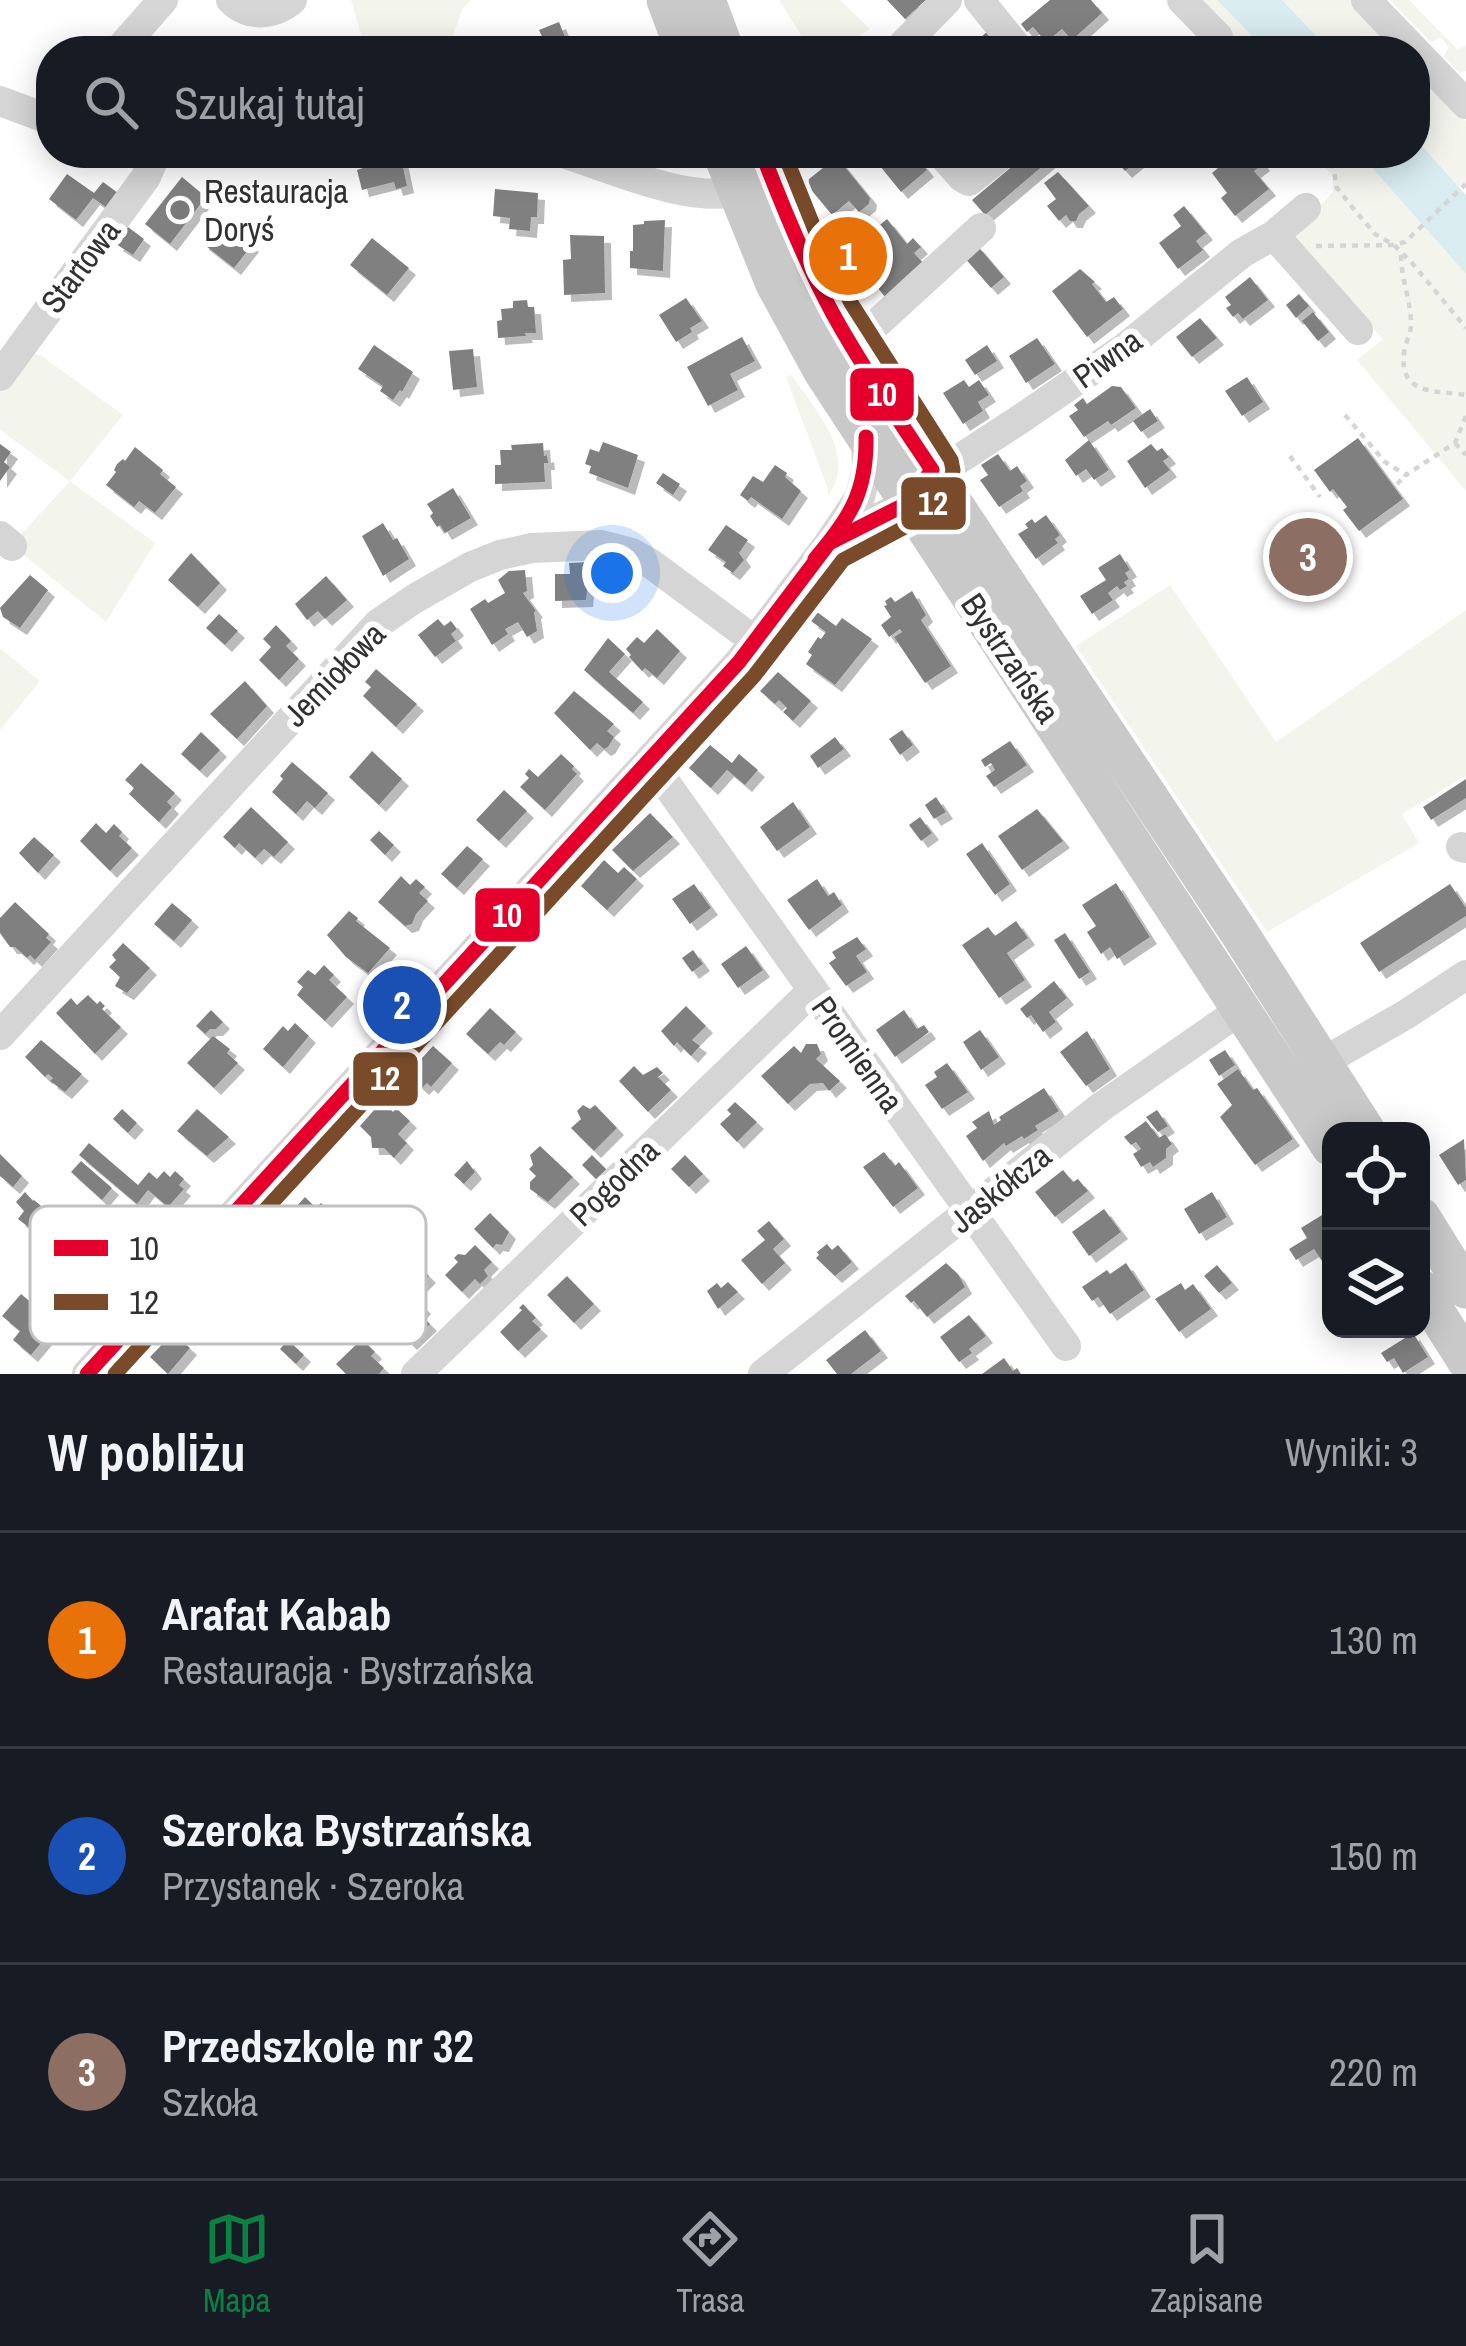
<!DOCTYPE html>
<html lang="pl">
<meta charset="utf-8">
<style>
body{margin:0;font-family:"Archivo Narrow",sans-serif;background:#20242c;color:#f1f3f6}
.controls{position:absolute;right:36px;bottom:36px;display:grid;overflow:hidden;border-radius:24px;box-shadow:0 6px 30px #0003}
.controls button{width:108px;height:108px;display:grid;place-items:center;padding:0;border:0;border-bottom:3px solid #363941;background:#171b24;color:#f1f3f6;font:60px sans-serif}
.you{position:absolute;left:612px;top:573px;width:42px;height:42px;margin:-30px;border:9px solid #fff;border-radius:50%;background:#1a73e8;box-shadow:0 0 0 18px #1a73e833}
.badge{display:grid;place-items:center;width:78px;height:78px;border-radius:50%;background:#0b8043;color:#fff;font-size:39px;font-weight:700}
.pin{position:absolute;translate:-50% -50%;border:6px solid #fff;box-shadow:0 3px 12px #0006}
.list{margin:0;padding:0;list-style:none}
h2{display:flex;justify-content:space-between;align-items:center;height:156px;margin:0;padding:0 48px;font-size:51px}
h2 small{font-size:39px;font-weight:400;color:#9ea1a6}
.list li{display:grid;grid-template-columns:78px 1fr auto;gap:36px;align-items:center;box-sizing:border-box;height:216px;padding:0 48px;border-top:3px solid #363941}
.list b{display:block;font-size:45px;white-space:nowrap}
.list p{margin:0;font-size:39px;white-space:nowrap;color:#9ea1a6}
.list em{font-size:39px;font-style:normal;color:#9ea1a6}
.icon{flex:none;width:66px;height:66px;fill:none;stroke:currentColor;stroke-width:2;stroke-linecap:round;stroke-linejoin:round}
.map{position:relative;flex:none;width:1466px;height:1374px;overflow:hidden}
.search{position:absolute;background:#171b24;box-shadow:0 6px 30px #0003;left:36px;right:36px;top:36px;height:132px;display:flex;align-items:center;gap:30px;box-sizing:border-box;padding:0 42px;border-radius:48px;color:#9ea1a6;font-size:45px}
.sheet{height:804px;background:#171b24}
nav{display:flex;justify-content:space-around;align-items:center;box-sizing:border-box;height:168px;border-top:3px solid #363941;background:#171b24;font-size:33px;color:#9ea1a6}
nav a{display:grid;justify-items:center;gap:6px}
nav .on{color:#0b8043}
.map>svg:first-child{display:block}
.green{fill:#f3f5ed}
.water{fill:#d9ecf0}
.building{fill:#808080;filter:url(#shadow)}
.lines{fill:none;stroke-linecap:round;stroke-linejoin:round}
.path{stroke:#d5d5d5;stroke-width:4.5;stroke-dasharray:6 6;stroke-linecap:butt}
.minor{stroke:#d5d5d5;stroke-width:30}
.major{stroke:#c9c9c9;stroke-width:39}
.bus-1-casing{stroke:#fff;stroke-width:24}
.bus-2-casing{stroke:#fff;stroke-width:24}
.bus-1{stroke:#e4002b;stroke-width:15}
.bus-2{stroke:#7a4b2a;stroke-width:15}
.poi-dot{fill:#797979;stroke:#fff;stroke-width:4.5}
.labels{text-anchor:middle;stroke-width:12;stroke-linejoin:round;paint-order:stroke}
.poi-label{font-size:33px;fill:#313131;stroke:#fff;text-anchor:start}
.street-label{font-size:33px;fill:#313131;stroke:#fff}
.key{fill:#fff;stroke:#c1c1c1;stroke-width:3}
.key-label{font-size:33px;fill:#313131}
.line-badge{stroke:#fff;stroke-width:4.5}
.badge-label{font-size:33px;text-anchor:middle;font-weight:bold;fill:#fff}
</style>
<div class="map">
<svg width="1466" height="1374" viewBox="0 0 1466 1374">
<defs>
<filter id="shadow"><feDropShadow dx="7" dy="7" stdDeviation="0" flood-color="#0004"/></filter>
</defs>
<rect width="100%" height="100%" fill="#fff"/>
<!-- green -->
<path class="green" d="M351 0H471L463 8 447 51H366Z
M779 0H840L870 29 837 51H811Z
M1188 0H1217L1267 51H1218Z
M1282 0H1350L1401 51H1331Z
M1390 0H1409L1457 49 1466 46V71L1459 73 1444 56 1449 47 1441 38 1431 42Z
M1415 66 1466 121V182L1459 187 1415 138Z
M1312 153H1359L1466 274V491L1357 360 1383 339 1291 243 1293 236 1333 192V176Z
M32 353 42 356 123 415 70 481 155 543 106 622 20 552 14 542 70 481 0 430V384Z
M792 375C814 409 859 455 828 496V489L786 377Z
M1170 585 1276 742 1466 610V776L1402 814 1419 843 1267 932 1076 646Z
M0 648 40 681 0 730Z"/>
<!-- water -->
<path class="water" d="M1217 0H1282L1331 51H1267Z
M1415 138 1466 195V274L1359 153H1415Z"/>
<!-- building -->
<path class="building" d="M887 0H926L905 19Z
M1050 0H1091L1102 13 1072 40 1062 29 1046 42 1033 27 1027 32 1021 24Z
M559 22 565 37 546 45 539 30Z
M988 31 1005 51H965Z
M391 153H400L407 186 396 189 394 182 362 190 357 170 363 168 361 160Z
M896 153H913L927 170 901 192 880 166Z
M1028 153H1058L985 215 972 200Z
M1109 153H1147L1125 171Z
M1236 153H1255L1263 164 1254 171 1269 189 1235 216 1221 198 1227 193 1212 173Z
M833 160 840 161 870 198 869 204 859 212 849 201 832 215 808 186 809 179Z
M1058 172 1089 206 1079 214 1076 221H1070L1066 215 1059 221 1047 206 1056 199 1044 183Z
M67 174 94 193 103 182 118 193 107 208 93 198 76 220 49 199Z
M182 177 206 197 170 244 145 224Z
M495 189 538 193 537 217H531L530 231 509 229 510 218 493 216Z
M1184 206 1206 233 1196 241 1203 250 1178 269 1159 243 1181 226 1173 215Z
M887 219 907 244 913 238 921 247 914 253 924 264 885 297 867 274 860 280 854 273 851 276 835 240 845 232 848 236 861 225 869 234Z
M220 220 252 245 234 268 202 243Z
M665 220 663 271 630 268V251H633V225L644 224V221Z
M128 227 144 239 133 255 116 244Z
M570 235 604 236 605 293 564 295 563 260 571 259Z
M372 238 409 268 387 295 350 265Z
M976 244 1004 277 991 288 963 256Z
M1080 269 1095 282 1092 284 1106 302 1114 297 1123 309 1087 337 1052 291Z
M1250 277 1268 300 1243 319 1238 313 1233 317 1226 308 1231 305 1225 297Z
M1299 294 1309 306 1296 318 1286 305Z
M686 298 702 321 690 328 692 332 676 342 659 315Z
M527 300 528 307H534L536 333H525L526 336 498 338 497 321 502 320 501 309 513 308V301Z
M1313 312 1329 332 1318 341 1302 321Z
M1200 318 1217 338 1192 357 1176 337Z
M742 337 755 361 730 374 738 390 708 406 687 367Z
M1037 338 1055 364 1026 383 1009 356Z
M374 345 413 372 402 392 400 390 393 400 380 391 383 386 358 369Z
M987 345 997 361 975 375 965 360Z
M473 349 477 387 453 390 449 351Z
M1247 377 1263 402 1242 416 1225 391Z
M964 380 969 387 979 380 989 395 978 402 983 411 963 424 943 393Z
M1112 386 1121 387 1136 408 1111 425 1108 421 1084 437 1069 416 1078 410 1074 405 1083 398 1087 404Z
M1150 409 1158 421 1141 432 1133 421Z
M1358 438 1403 499 1359 531 1343 510 1347 507 1333 489 1330 492 1314 470Z
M1089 440 1109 470 1094 480 1086 469 1076 476 1065 460Z
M603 442 638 455 628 488 589 473 591 466 585 464 590 449 599 452Z
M543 443 544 456 547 455 548 463H544L545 482 495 484V465H501L500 450H512L511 445Z
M0 444 11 452 4 462 10 467 0 481Z
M1151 444 1157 451 1162 448 1169 457 1163 461 1170 470 1145 488 1127 461Z
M135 447 163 470 160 474 176 487 155 513 139 501 134 507 106 485 116 472 114 470 117 464 123 459 125 461Z
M998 454 1010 471 1017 466 1027 481 1020 486 1023 491 999 507 980 480 988 475 981 465Z
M775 465 787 473 785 477 801 491 782 519 751 497 748 501 740 495 753 476 763 482Z
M663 473 680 484 673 495 656 483Z
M453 488 471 518 445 533 440 525 437 527 430 516 433 513 427 504Z
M1046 515 1060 535 1055 539 1058 543 1036 559 1018 534 1028 528 1025 524 1032 519 1035 523Z
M383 523 393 540 397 538 409 559 383 576 362 536Z
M726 525 748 540 739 553 744 560 733 573 723 566 726 562 708 550Z
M191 553 220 583 198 607 168 580Z
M1120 554 1130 570 1125 573 1129 579 1124 582 1127 586 1120 590 1117 586 1108 593 1113 600 1092 614 1080 596 1106 580 1098 568Z
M590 562 586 600 555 601V574H570L569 563Z
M525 570 527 591 523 593 536 611 534 612 537 631 527 637 518 622 505 629 508 634 492 645 470 609 485 599 488 603 505 593 498 580 509 571Z
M30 575 48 590 20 628 3 617 0 608Z
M326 576 347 600 325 619 318 611 307 620 295 604Z
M912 591 926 615 921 620 951 666 925 683 894 637 902 632 900 629 889 637 881 625 891 617 884 606 887 605 885 601 891 597 895 602Z
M817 612 836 626 842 618 872 639 835 685 806 664 812 655 808 652 818 637 821 639 826 632 811 621Z
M219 614 238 631 225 645 206 628Z
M438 619 444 626 451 621 457 629 451 634 456 641 435 657 418 635Z
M276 625 291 641 286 646 299 659 279 680 259 660 271 647 263 639Z
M657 629 680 651 657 678 645 668 642 671 629 657 631 655 626 649 637 637 644 643Z
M608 638 625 654 609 672 643 702 633 713 584 670Z
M376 669 417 704 396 727 363 696 371 687 365 682Z
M778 672 811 701 793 721 783 712 787 708 779 700 775 704 760 691Z
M245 681 267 706 237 739 210 714Z
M574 691 614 724 607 731 614 737 608 747 604 749 597 743 590 750 554 713Z
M902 730 913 745 900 755 889 739Z
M201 732 220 750 200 771 181 754Z
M835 737 844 749 818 768 810 756Z
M1010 741 1027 765 994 787 986 776 995 770 991 763 985 767 981 760Z
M710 745 732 763 739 754 758 770 745 785 727 770 711 788 689 768Z
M372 751 402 779 379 805 349 777Z
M561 754 574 766 572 769 577 774 545 810 520 787 529 778 525 774 529 769 538 777Z
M292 762 328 793 315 808 307 801 296 814 272 792 283 779 280 776Z
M141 763 175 793 167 802 172 807 159 822 129 794 134 788 125 780Z
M1466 779V798L1431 820 1423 807Z
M504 790 527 811 499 841 476 820Z
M936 797 946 812 934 819 925 805Z
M793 802 810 827 777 851 760 827Z
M251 807 288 842 274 857 264 849 255 858 239 843 235 848 223 837Z
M1037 809 1063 841 1022 870 998 836Z
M650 813 673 837 633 871 612 850Z
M920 817 932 833 921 841 909 825Z
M96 823 106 833 114 824 122 832 119 836 132 848 110 871 80 841Z
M379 831 394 845 385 855 370 840Z
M34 837 54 855 38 873 19 853Z
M982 843 1010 884 995 895 966 854Z
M467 846 483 859 457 888 441 874Z
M604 860 618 873 624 867 637 879 607 910 581 886Z
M401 876 410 885 416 879 425 887 419 893 428 901 416 914 412 924 405 926 378 902Z
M817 879 828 896 834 892 842 905 809 930 787 900Z
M1116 883 1150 937 1117 959 1110 947 1101 954 1087 932 1096 926 1082 905Z
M694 884 711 908 690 924 672 899Z
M1450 884 1466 908V916L1379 972 1360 943Z
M15 902 49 934 46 938 51 942 35 960 30 955 27 958 15 947H10L0 933V918Z
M172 903 192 920 174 941 154 924Z
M349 911 358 918 356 921 390 948 368 973 346 957 327 935Z
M1016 921 1028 938 1007 953 1025 980 999 998 962 945 988 927 995 936Z
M1065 933 1090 972 1079 979 1054 940Z
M857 937 866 949 856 956 867 972 846 986 829 963 836 958 832 952Z
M123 943 150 968 127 993 115 986 120 977 109 967 116 960 112 955Z
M746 946 763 970 738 988 721 964Z
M693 950 703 964 692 972 682 958Z
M324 965 334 975 329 980 347 997 325 1021 297 995 303 987 297 982 308 970 315 975Z
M1054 981 1067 998 1049 1012 1056 1022 1043 1032 1031 1015 1027 1018 1020 1009Z
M88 995 97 1004 100 1001 105 1006 102 1009 121 1027 95 1054 56 1013 71 998 77 1005Z
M686 1006 706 1026 692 1040 700 1046 691 1056 677 1042 674 1046 661 1031Z
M490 1008 516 1032 504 1045 500 1042 488 1054 466 1034Z
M211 1010 223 1022 216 1029H210L205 1034 196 1026Z
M904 1010 917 1029 924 1025 929 1032 895 1057 876 1030Z
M295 1023 309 1036 283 1067 263 1049 283 1026 288 1031Z
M980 1030 999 1057 981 1070 963 1042Z
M1087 1031 1110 1069 1086 1086 1060 1052Z
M213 1036 230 1049 227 1053 238 1063 214 1088 187 1063Z
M41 1040 82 1074 65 1092 50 1081 53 1078 48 1074 45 1077 25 1057Z
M806 1044H817L821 1054 816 1059 840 1081 829 1091 823 1083 810 1084 788 1104 761 1076 794 1046 801 1053Z
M433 1046 452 1063 431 1087 427 1083 422 1088 413 1080 418 1075 412 1069Z
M1225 1050 1235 1065 1219 1076 1209 1060Z
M947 1063 968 1092 942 1109 925 1085 937 1077 934 1072Z
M634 1066 643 1075 657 1067 663 1073 658 1077 671 1090 648 1112 619 1081Z
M1238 1069 1253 1090 1257 1088 1293 1139 1255 1165 1220 1117 1232 1105 1217 1084Z
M1044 1088 1059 1111 1035 1126 1038 1130 1024 1139 1022 1136 1006 1146 1004 1143 983 1161 966 1136 977 1128 972 1122 989 1111 994 1125 1001 1120 999 1117Z
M382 1101 393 1112 396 1108 410 1121 398 1134 407 1143 394 1158 384 1148H372L371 1137 360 1126Z
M735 1102 757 1122 737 1142 720 1124 731 1114 727 1110Z
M583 1105 590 1109 595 1105 617 1128 594 1151 571 1128 581 1119 577 1111Z
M122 1109 137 1123 128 1133 113 1119Z
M197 1109 229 1137 207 1156 177 1131Z
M1157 1110 1168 1126 1158 1132 1146 1117Z
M1146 1121 1159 1138 1165 1134 1172 1144 1166 1149V1158L1153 1167 1150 1162 1141 1167 1133 1154 1141 1149 1136 1142 1131 1145 1124 1137Z
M1464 1139 1466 1180 1458 1185 1439 1155Z
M89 1143 138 1185 149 1172 157 1179 164 1171 170 1177 175 1171 184 1179 179 1185 184 1189 168 1207 148 1190 137 1204 79 1155Z
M540 1146 573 1177 548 1202 530 1189V1182L536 1176 529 1169 533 1165 530 1155Z
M884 1152 895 1166 899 1162 918 1188 893 1207 863 1167Z
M0 1154 22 1176 13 1187 0 1176Z
M592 1155 607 1170 597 1180 582 1165Z
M685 1155 703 1174 689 1187 671 1169Z
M81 1161 112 1188 102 1200 71 1172Z
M467 1161 475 1172 464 1184 454 1175Z
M1063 1170 1073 1182 1078 1179 1088 1191 1055 1217 1035 1192Z
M25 1192 33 1201 34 1200 46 1210 31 1229 18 1219 24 1211 16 1202Z
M1212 1192 1227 1217 1199 1234 1184 1209Z
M305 1197 316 1208 321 1203 339 1219 334 1225 330 1221 309 1244 283 1221Z
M1104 1209 1121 1232 1089 1256 1072 1232Z
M1327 1212 1331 1220V1255L1322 1261 1314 1249 1296 1260 1289 1249 1307 1238 1301 1228Z
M490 1213 509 1232 502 1245 496 1244 493 1248 474 1229Z
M769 1221 784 1239 773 1249 785 1263 762 1284 741 1260 765 1240 757 1231Z
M827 1244 832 1250 838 1245 852 1262 835 1276 816 1258 819 1255 817 1252Z
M475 1245 492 1262 484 1270 488 1276 480 1284 475 1279 462 1292 445 1275 458 1262 454 1258 458 1254 465 1255Z
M396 1260 409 1273 418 1265 429 1276 412 1293 387 1269Z
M946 1263 958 1274 965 1287 927 1317 914 1301 911 1303 905 1296Z
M1126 1263 1144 1290 1110 1314 1098 1297 1092 1301 1082 1287 1107 1270 1110 1274Z
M1217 1265 1232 1283 1219 1293 1204 1276Z
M567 1276 594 1304 574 1323 547 1295Z
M728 1282 738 1292 718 1309 707 1291 717 1283 721 1288Z
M1181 1283 1185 1290 1193 1284 1211 1309 1179 1332 1155 1299Z
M21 1294 57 1324 31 1355 13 1340 20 1331 2 1316Z
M412 1295 424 1307 419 1313 430 1324 410 1343 391 1324 403 1312 399 1307Z
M523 1304 536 1318 532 1321 541 1329 518 1351 500 1332 522 1310 519 1308Z
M969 1315 986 1336 969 1349 972 1353 959 1362 940 1337Z
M865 1330 881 1351 851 1374H837L826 1360Z
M173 1333 190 1348 168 1374 150 1357Z
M1413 1333 1428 1357 1403 1373 1394 1358 1387 1362 1381 1353Z
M362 1339 375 1352 371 1356 384 1368 379 1374H346L336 1364Z
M288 1340 304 1355 296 1364 280 1349Z
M1004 1358 1013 1371 1017 1368 1021 1374H982Z"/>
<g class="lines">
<!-- path -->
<path class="path" d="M524 153 542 159
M1325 153 1332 161 1337 188 1357 213 1375 234 1394 245 1412 263 1466 328
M177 162 257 153
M799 164 807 153
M1316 246 1394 245 1405 242 1466 184
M1401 255C1401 279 1411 301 1411 324 1411 334 1405 343 1404 353 1399 396 1436 390 1466 395
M1345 415 1385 462 1406 475 1455 443 1466 416
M1455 443 1466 455
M1290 456 1320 497
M1397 484 1406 475"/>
<!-- minor -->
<path class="minor" d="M231 0C249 18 274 15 292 0
M979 0 1020 51
M1182 0 1218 37
M1366 0 1466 104
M118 51 163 0
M897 51 947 0
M0 101 51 120
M563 153C613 169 685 202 736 192
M941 153 962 177 969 181 1004 153
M1274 235 1358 330
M849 341 874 326 981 228
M0 376 146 177 156 153
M911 474 953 463 1022 418 1127 346 1242 253 1274 235 1306 208
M0 536 12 546
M835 540 908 503 920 487
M650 761 1066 1346
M1461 847 1466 848
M0 1035 379 623 414 599 470 567 500 555 532 548 601 545 632 553 650 563 755 641
M1323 1062 1405 1015 1466 975
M87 1374 739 662 829 543 860 497 867 470 866 437
M416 1374 813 990
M763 1374 1101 1107 1242 1009"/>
<!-- major -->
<path class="major" d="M666 0 685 51
M706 0 725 51
M722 153 775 284 822 370 1331 1147
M762 153 797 242 820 290 875 386 1238 931 1366 1131
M1421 1217 1466 1289
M1421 1289 1466 1360"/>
<!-- bus-1 casing -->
<g class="bus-1-casing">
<path id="bus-1" d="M762 153C783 208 805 262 833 314 863 368 898 419 932 470
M815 559C850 518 867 492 866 437
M87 1374 739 662 829 543 908 503 932 470"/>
</g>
<!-- bus-2 casing -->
<g class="bus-2-casing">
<path id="bus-2" d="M115 1374 754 676 843 560 924 517 951 479 953 470 951 460 851 303 815 230 784 153"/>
</g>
<!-- bus-1 -->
<use href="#bus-1" class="bus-1"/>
<!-- bus-2 -->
<use href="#bus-2" class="bus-2"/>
</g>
<!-- markers -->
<circle class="poi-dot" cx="180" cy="210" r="12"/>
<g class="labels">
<!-- poi labels -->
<g class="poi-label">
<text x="204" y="203">Restauracja<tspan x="204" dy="38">Doryś</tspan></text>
</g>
<!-- street labels -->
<g class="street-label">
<text transform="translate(80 266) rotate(-53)" y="12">Startowa</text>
<text transform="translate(1107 358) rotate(-36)" y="12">Piwna</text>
<text transform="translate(1011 658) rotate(56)" y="12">Bystrzańska</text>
<text transform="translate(334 674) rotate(-46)" y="12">Jemiołowa</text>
<text transform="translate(858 1054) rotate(55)" y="12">Promienna</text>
<text transform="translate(614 1182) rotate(-44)" y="12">Pogodna</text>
<text transform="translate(1000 1188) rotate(-39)" y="12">Jaskółcza</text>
</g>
</g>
<!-- legend -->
<rect x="30" y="1206" width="396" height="138" rx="18" class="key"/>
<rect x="54" y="1240" width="54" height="16" fill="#e4002b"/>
<rect x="54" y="1294" width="54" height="16" fill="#7a4b2a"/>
<g class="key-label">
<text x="129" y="1260">10</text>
<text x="129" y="1314">12</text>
</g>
<g class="line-badge">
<rect x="848" y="366" width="68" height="57" rx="12" fill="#e4002b"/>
<rect x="899" y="475" width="69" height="57" rx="12" fill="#7a4b2a"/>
<rect x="473" y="886" width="69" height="58" rx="12" fill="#e4002b"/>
<rect x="351" y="1050" width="69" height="58" rx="12" fill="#7a4b2a"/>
</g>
<g class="badge-label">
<text x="882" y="406">10</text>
<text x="933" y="515">12</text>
<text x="507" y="927">10</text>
<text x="385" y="1090">12</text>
</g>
</svg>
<div class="controls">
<button><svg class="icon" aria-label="locate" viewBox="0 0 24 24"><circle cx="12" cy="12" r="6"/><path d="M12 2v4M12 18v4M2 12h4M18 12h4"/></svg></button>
<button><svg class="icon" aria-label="layers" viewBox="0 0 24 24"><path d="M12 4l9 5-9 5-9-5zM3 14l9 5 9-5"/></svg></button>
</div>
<div class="you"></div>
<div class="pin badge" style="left:848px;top:256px;background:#e8710a">1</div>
<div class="pin badge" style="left:402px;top:1005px;background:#1a4fb4">2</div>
<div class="pin badge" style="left:1308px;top:557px;background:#8d6e63">3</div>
<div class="search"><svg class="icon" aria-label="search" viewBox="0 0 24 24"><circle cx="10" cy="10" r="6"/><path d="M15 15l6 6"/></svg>Szukaj tutaj</div>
</div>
<section class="sheet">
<h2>W pobliżu<small>Wyniki: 3</small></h2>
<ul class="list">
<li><span class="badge" style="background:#e8710a">1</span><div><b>Arafat Kabab</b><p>Restauracja · Bystrzańska</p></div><em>130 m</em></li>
<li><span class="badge" style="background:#1a4fb4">2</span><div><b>Szeroka Bystrzańska</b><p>Przystanek · Szeroka</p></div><em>150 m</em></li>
<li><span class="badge" style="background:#8d6e63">3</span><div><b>Przedszkole nr 32</b><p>Szkoła</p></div><em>220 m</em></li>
</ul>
</section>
<nav>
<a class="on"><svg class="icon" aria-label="map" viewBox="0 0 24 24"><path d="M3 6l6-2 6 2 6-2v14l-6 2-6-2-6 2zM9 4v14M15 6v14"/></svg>Mapa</a>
<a><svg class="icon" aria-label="directions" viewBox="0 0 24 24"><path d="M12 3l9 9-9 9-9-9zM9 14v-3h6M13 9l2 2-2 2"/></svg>Trasa</a>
<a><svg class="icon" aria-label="saved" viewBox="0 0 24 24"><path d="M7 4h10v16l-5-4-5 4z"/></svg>Zapisane</a>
</nav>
